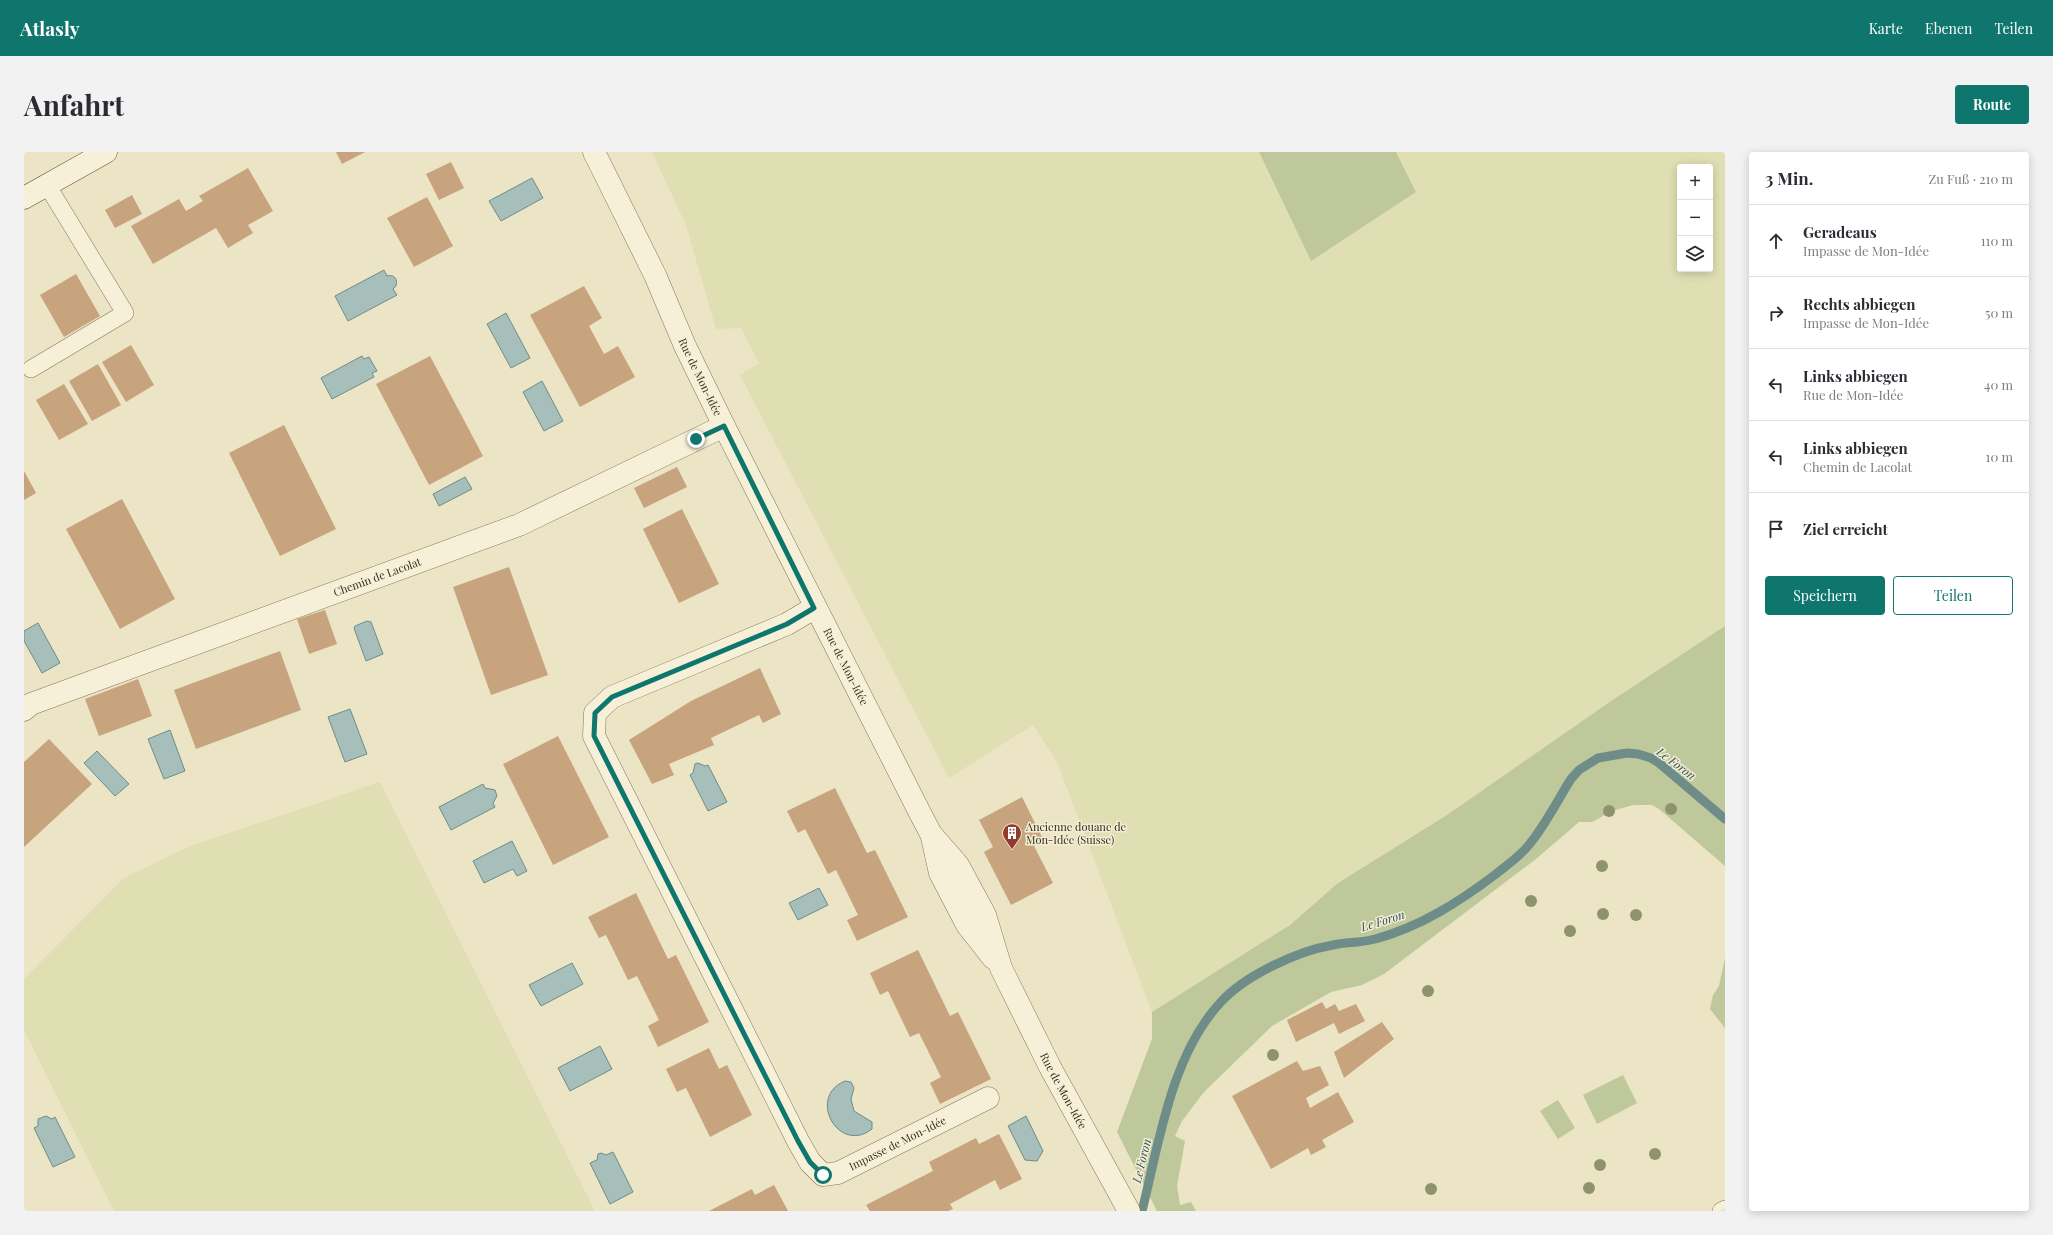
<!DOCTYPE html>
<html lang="de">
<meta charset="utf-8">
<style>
body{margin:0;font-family:"Playfair Display",serif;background:#f2f2f3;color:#2b2b33}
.controls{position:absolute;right:12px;top:12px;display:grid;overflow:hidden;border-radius:4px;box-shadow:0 2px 10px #0003}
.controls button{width:36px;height:36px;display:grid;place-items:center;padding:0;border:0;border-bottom:1px solid #e1e1e2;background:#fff;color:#2b2b33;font:20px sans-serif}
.stop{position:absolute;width:12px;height:12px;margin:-9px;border:3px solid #0f766e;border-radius:50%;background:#fff}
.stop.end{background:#0f766e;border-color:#fff;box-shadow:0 1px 4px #0008}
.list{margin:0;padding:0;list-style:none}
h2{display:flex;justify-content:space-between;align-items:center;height:52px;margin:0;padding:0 16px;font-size:17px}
h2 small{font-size:13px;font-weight:400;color:#7c7c81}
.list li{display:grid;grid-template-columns:26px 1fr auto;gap:12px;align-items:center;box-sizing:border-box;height:72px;padding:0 16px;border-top:1px solid #e1e1e2}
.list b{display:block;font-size:15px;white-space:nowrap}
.list p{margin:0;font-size:13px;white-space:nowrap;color:#7c7c81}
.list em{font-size:13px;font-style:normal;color:#7c7c81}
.actions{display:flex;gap:8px;padding:12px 16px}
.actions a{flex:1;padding:9px 0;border:1px solid #0f766e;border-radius:4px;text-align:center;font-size:14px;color:#0f766e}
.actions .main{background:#0f766e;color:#fff}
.icon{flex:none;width:22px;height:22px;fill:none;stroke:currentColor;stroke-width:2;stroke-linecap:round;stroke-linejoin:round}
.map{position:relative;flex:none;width:1701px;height:1059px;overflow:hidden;border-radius:4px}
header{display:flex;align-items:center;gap:24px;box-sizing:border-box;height:56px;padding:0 20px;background:#0f766e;color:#fff}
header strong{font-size:19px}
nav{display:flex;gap:22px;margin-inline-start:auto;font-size:14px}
.intro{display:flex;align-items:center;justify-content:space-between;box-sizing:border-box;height:96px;padding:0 24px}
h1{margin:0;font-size:28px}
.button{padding:10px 18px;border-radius:4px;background:#0f766e;color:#fff;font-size:14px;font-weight:700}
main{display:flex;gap:24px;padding:0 24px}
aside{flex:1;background:#fff;border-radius:4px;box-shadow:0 2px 10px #0003}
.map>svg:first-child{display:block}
.farmland{fill:#e0deb3;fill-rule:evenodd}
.green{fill:#bec89a}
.water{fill:#a6bfba;stroke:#6e8c88}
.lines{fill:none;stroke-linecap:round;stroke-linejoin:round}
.stream{stroke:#6e8c88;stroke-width:9}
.building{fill:#c7a47d}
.service-casing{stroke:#85765c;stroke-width:18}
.minor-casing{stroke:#85765c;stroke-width:23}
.tertiary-casing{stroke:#85765c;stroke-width:23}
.secondary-casing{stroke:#67573f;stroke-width:23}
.service{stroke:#f6f0d8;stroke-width:17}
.minor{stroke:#f6f0d8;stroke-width:22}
.tertiary{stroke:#f6f0d8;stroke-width:22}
.secondary{stroke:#f6f0d8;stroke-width:22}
.tree{fill:#8e936e}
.route{stroke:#0f766e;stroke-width:5}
.labels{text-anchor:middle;stroke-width:3;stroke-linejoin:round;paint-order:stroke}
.street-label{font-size:11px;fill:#362d1f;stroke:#f3edd4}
.poi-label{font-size:11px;fill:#362d1f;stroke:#f3edd4;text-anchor:start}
.water-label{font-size:12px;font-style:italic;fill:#2f5355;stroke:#f3edd4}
</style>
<header>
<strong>Atlasly</strong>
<nav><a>Karte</a><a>Ebenen</a><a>Teilen</a></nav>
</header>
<div class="intro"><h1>Anfahrt</h1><a class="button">Route</a></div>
<main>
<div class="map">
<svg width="1701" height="1059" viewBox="0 0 1701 1059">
<rect width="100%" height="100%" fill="#ebe4c5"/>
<!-- farmland -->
<path class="farmland" d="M628 0H1235L1287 109 1392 40 1372 0H1701V474L1587 549 1423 663 1314 731 1266 773 1128 860 1033 610 1009 573 925 626 716 223 735 211 717 176 692 177 662 73ZM1656 15H1686V117H1656Z
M356 630 571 1059H90L0 878V827L100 726 166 694Z"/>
<!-- green -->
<path class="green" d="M1235 0H1372L1392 40 1287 109Z
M1701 474V714L1635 657 1628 653H1609L1588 659 1568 670H1555L1512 707 1360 822 1338 833 1307 840 1248 874 1180 940 1158 969 1151 984 1161 989 1153 1034 1156 1053 1167 1050 1172 1059H1133L1093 980 1128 887V860L1266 773 1314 731 1423 663 1587 549Z
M1701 806V876L1686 857 1689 843 1695 834Z
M1599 923 1613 951 1573 972 1559 943Z
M1534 948 1551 976 1534 987 1516 959Z"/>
<!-- water -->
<path class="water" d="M508 26 519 46 477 69 465 49Z
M360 118 363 124C370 122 374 127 372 134L369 137 373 143 324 169 311 144Z
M482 161 506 206 487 216 463 172Z
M338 204 340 207 345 205 353 219 348 221 350 225 308 247 297 226Z
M518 229 539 269 520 279 499 240Z
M441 325 448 337 415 354 409 342Z
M343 469 347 470 359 502 342 509 330 476 331 474Z
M14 471 36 511 18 521 0 489V479Z
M326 557 343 602 321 610 304 565Z
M146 578 161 619 140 627 124 587Z
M73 599 105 632 91 644 60 611Z
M674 611 681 614 684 613 703 650 684 659 666 623 669 621 671 612Z
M459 632 461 636 471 638 473 644 469 651 471 655 427 678 415 655Z
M488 689 503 719 493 724 489 717 460 731 449 709Z
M795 736 804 753 774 768 765 751Z
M548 811 559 832 517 854 505 833Z
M576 894 588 917 546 939 534 916Z
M821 929 827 930 830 936 827 947 830 959 848 970V977C815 1003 782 945 821 929Z
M22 964 28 967 31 965 51 1005 29 1015 10 976 14 974V967Z
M1002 964 1019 999 1013 1009 1001 1008 984 974Z
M589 1000 609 1040 586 1052 566 1011 573 1008 574 1002 577 1001 582 1003Z"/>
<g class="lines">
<!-- stream -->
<path class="stream" d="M1118 1059C1135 991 1147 904 1196 851 1220 824 1273 799 1309 793 1323 790 1337 791 1351 787 1396 775 1435 750 1472 722 1483 713 1495 705 1504 694 1521 674 1533 649 1547 627L1555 618 1574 606 1603 601 1614 602 1627 606 1635 611 1701 667"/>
</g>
<!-- building -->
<path class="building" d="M312 0H341L318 12Z
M427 10 440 36 415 48 402 22Z
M224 16 249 59 224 73 229 81 204 96 192 76 129 112 107 74 155 47 162 59 179 49 175 44Z
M108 43 118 62 91 76 81 58Z
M403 45 429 94 390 115 363 66Z
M52 122 76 164 40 185 16 143Z
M560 134 578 166 565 174 580 202 594 194 611 225 556 255 506 163Z
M107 193 130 233 102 250 78 210Z
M406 204 459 304 405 333 352 232Z
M74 212 97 253 68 269 45 229Z
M40 232 64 272 35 288 12 248Z
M260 273 312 377 256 404 205 301Z
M653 315 663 335 620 356 610 336Z
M0 319 12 341 0 348Z
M98 347 151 447 96 477 42 377Z
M658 357 695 432 655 451 619 377Z
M485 415 524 523 467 543 429 435Z
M301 458 313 492 285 502 273 467Z
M256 499 277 558 172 597 150 538Z
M736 516 757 562 739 571 735 563 687 586 690 593 645 612 650 623 628 632 605 588 667 549Z
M114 527 128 564 75 584 61 547Z
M534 584 585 685 529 713 479 612Z
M25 587 68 632 0 695V610Z
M811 636 843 701 851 698 884 765 833 789 823 768 834 763 812 718 804 722 781 677 774 681 763 659Z
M998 645 1020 689 1010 694 1029 731 987 753 960 700 969 695 955 668Z
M612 741 644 807 652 803 685 870 634 895 624 874 635 868 613 824 604 828 582 783 575 786 564 765Z
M894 798 926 864 934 860 967 927 916 952 906 931 917 925 895 881 886 885 864 839 856 843 846 821Z
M1298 850 1302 857 1311 852 1315 859 1332 852 1341 869 1315 882 1310 871 1272 890 1263 868Z
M1358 870 1370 887 1320 926 1310 900Z
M685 896 695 917 703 913 728 963 686 985 662 936 653 940 642 917Z
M1273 909 1279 919 1296 914 1305 933 1282 946 1286 956 1314 940 1330 970 1298 988 1302 995 1287 1003 1284 996 1247 1017 1208 944Z
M975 982 998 1027 976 1038 971 1028 926 1052 929 1057 924 1059H846L842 1053 909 1019 905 1010 952 986 955 992Z
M750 1033 764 1059H685L728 1037 731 1043Z"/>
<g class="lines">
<!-- service casing -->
<g class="service-casing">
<path id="service" d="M7 217 101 161 23 33
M1697 1059 1701 1057"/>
</g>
<!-- minor casing -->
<g class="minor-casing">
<g id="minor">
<path id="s1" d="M790 456 763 472 588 545 571 561 570 584 774 989 786 1010 799 1023 814 1021 964 946"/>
<path id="s2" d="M0 558 7 552 495 373 700 274"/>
</g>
</g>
<!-- tertiary casing -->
<g class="tertiary-casing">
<g id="tertiary">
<path id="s3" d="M570 0 631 123 661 194 700 274 896 661 907 682 934 713 961 763 977 816 1026 915 1105 1059"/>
<path d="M908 685 916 721 943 773 969 806"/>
</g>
</g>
<!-- secondary casing -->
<g class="secondary-casing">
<path id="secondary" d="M0 46 82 0"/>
</g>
<!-- service -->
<use href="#service" class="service"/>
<!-- minor -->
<use href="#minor" class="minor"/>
<!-- tertiary -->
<use href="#tertiary" class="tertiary"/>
<!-- secondary -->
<use href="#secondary" class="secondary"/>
</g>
<!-- trees -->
<g class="tree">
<circle cx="1647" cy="657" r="6"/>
<circle cx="1585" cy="659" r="6"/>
<circle cx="1578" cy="714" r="6"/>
<circle cx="1507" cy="749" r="6"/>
<circle cx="1579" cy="762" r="6"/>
<circle cx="1612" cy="763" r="6"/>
<circle cx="1546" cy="779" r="6"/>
<circle cx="1404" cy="839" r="6"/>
<circle cx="1249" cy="903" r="6"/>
<circle cx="1631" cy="1002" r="6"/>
<circle cx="1576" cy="1013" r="6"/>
<circle cx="1565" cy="1036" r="6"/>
<circle cx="1407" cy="1037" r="6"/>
</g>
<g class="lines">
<!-- route -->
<path class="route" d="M672 287 700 274 790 456 763 472 588 545 571 561 570 584 774 989 786 1010 799 1023"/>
</g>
<!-- icons -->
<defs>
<g id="building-pin" transform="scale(1)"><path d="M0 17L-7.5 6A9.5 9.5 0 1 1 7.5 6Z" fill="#903a30" stroke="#f3edd4"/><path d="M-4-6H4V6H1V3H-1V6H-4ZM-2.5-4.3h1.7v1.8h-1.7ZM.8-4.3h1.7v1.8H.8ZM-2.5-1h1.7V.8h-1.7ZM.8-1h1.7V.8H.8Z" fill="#fff"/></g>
</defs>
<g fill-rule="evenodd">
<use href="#building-pin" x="988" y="681"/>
</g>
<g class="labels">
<!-- street labels -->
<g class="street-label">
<text dy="4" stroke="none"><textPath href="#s3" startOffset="249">Rue de Mon-Idée</textPath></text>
<text dy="4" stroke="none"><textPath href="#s2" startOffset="378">Chemin de Lacolat</textPath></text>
<text dy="4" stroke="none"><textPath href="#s3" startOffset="573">Rue de Mon-Idée</textPath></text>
<text dy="4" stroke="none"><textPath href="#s3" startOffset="1052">Rue de Mon-Idée</textPath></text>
<text dy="4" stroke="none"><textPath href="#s1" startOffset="845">Impasse de Mon-Idée</textPath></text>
</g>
<!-- poi labels -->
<g class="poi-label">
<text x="1002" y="679">Ancienne douane de<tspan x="1002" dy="13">Mon-Idée (Suisse)</tspan></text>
</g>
<!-- water labels -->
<g class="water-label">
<text transform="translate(1652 612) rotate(37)" y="4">Le Foron</text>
<text transform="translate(1359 769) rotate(-17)" y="4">Le Foron</text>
<text transform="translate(1118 1009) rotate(-76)" y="4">Le Foron</text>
</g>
</g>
</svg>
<div class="controls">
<button>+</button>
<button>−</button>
<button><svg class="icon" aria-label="layers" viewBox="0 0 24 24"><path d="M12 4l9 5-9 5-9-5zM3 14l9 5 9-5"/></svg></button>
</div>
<div class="stop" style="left:799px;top:1023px"></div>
<div class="stop end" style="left:672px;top:287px"></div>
</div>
<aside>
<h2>3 Min.<small>Zu Fuß · 210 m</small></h2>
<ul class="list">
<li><svg class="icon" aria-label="ahead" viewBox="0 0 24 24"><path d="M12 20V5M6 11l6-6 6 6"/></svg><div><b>Geradeaus</b><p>Impasse de Mon-Idée</p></div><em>110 m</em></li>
<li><svg class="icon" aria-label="right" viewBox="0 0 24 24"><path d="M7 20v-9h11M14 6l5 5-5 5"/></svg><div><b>Rechts abbiegen</b><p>Impasse de Mon-Idée</p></div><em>50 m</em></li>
<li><svg class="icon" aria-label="left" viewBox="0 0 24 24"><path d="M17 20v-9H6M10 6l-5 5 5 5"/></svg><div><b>Links abbiegen</b><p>Rue de Mon-Idée</p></div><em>40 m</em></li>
<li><svg class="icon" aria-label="left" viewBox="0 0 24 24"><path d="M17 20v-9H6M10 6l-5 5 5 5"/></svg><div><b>Links abbiegen</b><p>Chemin de Lacolat</p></div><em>10 m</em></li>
<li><svg class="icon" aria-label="arrive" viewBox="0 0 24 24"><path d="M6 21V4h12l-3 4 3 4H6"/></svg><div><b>Ziel erreicht</b></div></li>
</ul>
<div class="actions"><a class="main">Speichern</a><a>Teilen</a></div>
</aside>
</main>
